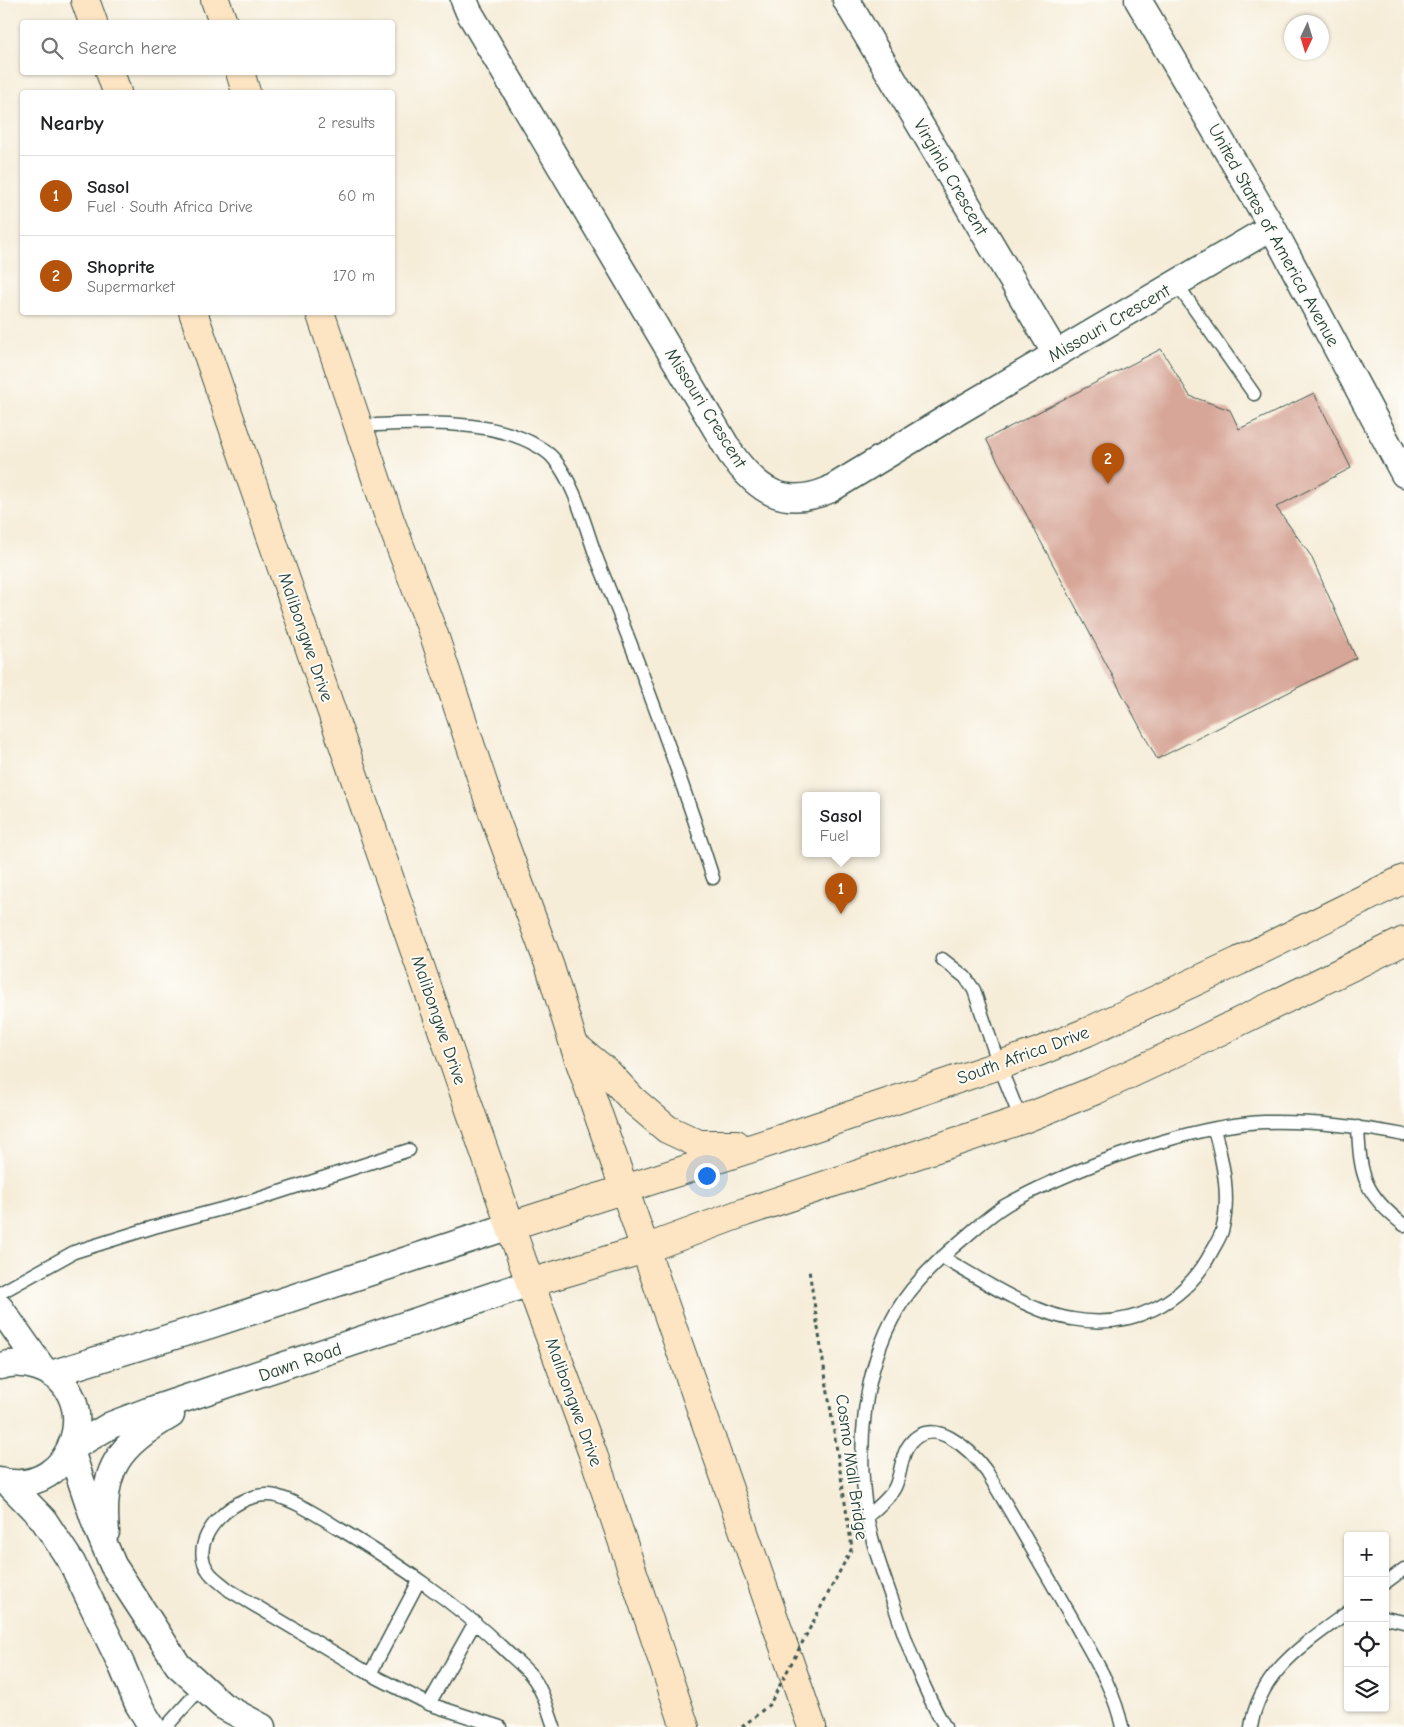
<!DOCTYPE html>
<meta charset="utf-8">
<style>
body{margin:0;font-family:"Comic Neue",sans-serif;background:#f2f2f2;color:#202124}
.controls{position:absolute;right:15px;bottom:15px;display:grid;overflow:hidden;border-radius:5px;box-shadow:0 1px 4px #0004}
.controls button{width:45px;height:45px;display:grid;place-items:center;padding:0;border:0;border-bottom:1px solid #e0e0e0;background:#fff;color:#202124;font:25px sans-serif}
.compass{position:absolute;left:1284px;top:15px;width:45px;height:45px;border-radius:50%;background:#fff;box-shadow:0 1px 4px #0004;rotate:184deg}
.you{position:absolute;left:706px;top:1175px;width:18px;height:18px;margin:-12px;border:4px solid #fff;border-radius:50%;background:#1a73e8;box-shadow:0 0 0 8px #1a73e833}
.badge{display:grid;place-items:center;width:32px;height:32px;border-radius:50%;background:#b45309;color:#fff;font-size:16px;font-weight:700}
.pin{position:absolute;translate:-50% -41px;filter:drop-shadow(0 1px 2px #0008)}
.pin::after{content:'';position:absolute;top:26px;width:18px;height:15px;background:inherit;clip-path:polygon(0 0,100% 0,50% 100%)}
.popup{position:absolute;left:802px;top:792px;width:78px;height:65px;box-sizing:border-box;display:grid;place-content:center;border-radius:5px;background:#fff;filter:drop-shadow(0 1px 4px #0005);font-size:16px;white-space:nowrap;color:#757577}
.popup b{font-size:19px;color:#202124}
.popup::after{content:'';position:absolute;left:50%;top:100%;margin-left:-10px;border:10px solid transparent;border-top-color:#fff}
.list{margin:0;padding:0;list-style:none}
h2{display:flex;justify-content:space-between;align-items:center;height:65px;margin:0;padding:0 20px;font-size:21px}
h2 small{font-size:16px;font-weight:400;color:#757577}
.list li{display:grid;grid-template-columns:32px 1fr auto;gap:15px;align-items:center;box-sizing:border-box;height:80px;padding:0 20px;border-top:1px solid #e0e0e0}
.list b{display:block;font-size:19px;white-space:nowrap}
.list p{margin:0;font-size:16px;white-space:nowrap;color:#757577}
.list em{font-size:16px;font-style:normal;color:#757577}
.icon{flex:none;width:28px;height:28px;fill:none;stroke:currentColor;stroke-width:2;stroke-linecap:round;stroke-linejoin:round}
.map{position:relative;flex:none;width:1404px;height:1727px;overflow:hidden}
.search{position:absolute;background:#fff;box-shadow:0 1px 4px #0004;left:20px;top:20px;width:375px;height:55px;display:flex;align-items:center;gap:12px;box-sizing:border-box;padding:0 18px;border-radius:5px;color:#757577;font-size:19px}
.panel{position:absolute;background:#fff;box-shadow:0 1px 4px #0004;left:20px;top:90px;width:375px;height:225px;border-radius:5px}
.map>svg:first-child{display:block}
.building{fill:#d7a698}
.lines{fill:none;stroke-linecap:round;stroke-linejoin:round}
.lane-casing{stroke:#3f574d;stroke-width:15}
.street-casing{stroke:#3f574d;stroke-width:29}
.secondary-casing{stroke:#3f574d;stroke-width:30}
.lane{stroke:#fff;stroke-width:12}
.street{stroke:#fff;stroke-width:26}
.secondary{stroke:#fde5c4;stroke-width:28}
.path-bridge{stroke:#3f574d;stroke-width:3;stroke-dasharray:4 4;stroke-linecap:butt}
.labels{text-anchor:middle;stroke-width:4;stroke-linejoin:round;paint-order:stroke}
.street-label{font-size:18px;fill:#1f3d34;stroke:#fdfcf7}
</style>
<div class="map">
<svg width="1404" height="1727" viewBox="0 0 1404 1727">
<rect width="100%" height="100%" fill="#fdfcf7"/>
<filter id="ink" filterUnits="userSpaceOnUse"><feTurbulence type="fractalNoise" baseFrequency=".02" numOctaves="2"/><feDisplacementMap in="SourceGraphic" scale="10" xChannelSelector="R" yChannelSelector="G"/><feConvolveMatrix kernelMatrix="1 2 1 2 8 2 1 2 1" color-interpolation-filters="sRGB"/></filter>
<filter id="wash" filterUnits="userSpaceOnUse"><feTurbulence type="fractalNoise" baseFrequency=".0096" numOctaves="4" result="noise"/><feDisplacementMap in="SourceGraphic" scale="20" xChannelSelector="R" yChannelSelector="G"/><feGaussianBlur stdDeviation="1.12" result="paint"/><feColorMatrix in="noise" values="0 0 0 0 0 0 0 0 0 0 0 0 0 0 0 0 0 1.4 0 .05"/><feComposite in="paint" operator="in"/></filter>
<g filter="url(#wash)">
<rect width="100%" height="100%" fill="#f6edd9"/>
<g id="blocks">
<!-- building -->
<path class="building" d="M1161 349 1190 396 1230 410 1239 429 1314 393 1351 468 1276 507 1311 556 1356 658 1157 759 986 439Z"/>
</g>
</g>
<g filter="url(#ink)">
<use href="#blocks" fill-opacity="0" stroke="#3f574d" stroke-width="1"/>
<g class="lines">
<!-- lane casing -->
<g class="lane-casing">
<path id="lane" d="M1176 283 1254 394
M358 426C412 423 491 417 539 447 544 450 550 454 554 459 576 486 585 527 597 559 640 664 679 770 713 878
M942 959 965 977 974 990 999 1065 1021 1120
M1358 1127C1360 1176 1364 1194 1404 1225
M942 1257C976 1277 1032 1313 1072 1319 1130 1330 1185 1304 1212 1251 1215 1245 1220 1238 1222 1231 1231 1197 1223 1162 1214 1129
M0 1293 74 1252 154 1227 255 1200 409 1150
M867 1517C876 1508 888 1500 894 1489 901 1477 900 1460 907 1448 930 1410 971 1450 987 1472 1016 1521 1045 1571 1073 1620 1092 1655 1114 1688 1122 1727
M1385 1583 1404 1569
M1385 1618 1404 1622
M370 1674 419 1581
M429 1704 475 1622
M166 1727 201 1688
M500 1727 429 1704 370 1674 229 1590C223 1584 214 1579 209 1572 183 1538 240 1487 276 1496 296 1501 322 1518 340 1529 398 1564 455 1602 504 1649 513 1658 523 1666 531 1675 543 1690 548 1710 554 1727
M945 1727C922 1688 907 1644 893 1602 883 1574 872 1544 867 1515 856 1448 863 1368 898 1309 914 1282 939 1259 963 1239 976 1228 991 1214 1006 1205 1036 1188 1067 1175 1098 1163 1145 1145 1213 1124 1264 1122 1311 1121 1358 1126 1404 1135
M1251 1727C1259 1672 1306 1643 1348 1612"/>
</g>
<!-- street casing -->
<g class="street-casing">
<path id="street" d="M464 0 469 12 731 454C758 491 784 509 829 490L959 411 1272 227
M846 0 1056 354
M1138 0 1272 227 1404 474
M0 1308 43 1369
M0 1366C13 1362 25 1363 37 1367 107 1389 76 1500 0 1481
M51 1374 210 1325 510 1226
M72 1448 111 1425 148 1411 530 1283
M71 1451 96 1525 113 1565 178 1665 223 1706 262 1727
M9 1484 43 1519 72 1563 122 1666 138 1704 152 1727
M106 1532C100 1469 119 1445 171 1415"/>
</g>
<!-- secondary casing -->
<g class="secondary-casing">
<path id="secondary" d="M85 0 93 22
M215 0 223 22
M110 72 117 92
M240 72 246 92
M193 312 530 1283 594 1457 685 1727
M320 312 390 520 434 635 493 813 550 967 574 1045 812 1727
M574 1045 607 1072 634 1101 667 1129 699 1144H736
M510 1226 777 1140 1038 1052 1087 1032 1239 961 1404 879
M530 1283 645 1249 745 1212 1021 1120 1096 1090 1175 1053 1404 941"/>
</g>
<!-- lane -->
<use href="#lane" class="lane"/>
<!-- street -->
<use href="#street" class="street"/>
<!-- secondary -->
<use href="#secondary" class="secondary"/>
<!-- path-bridge -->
<path class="path-bridge" d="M742 1727 770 1704 852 1548 809 1270"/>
</g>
</g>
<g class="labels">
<!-- street labels -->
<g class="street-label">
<text transform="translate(951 177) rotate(60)" y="6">Virginia Crescent</text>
<text transform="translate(1274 235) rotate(61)" y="6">United States of America Avenue</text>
<text transform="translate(1109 323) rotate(-30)" y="6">Missouri Crescent</text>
<text transform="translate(706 408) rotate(58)" y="6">Missouri Crescent</text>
<text transform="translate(306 637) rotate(71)" y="6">Malibongwe Drive</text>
<text transform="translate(439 1020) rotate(71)" y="6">Malibongwe Drive</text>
<text transform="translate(1023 1055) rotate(-20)" y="6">South Africa Drive</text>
<text transform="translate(300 1362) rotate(-19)" y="6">Dawn Road</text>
<text transform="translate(574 1402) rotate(70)" y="6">Malibongwe Drive</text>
<text transform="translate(852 1467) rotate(82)" y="6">Cosmo Mall Bridge</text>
</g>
</g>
</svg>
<div class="controls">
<button>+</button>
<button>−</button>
<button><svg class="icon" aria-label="locate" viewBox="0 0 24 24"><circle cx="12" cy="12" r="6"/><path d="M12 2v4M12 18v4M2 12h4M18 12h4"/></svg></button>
<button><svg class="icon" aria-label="layers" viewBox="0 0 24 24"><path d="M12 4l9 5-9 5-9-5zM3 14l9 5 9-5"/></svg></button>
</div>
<svg class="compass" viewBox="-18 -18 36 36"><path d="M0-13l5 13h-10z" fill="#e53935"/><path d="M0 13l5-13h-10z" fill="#757577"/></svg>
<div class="you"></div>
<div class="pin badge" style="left:841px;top:914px">1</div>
<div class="popup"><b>Sasol</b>Fuel</div>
<div class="pin badge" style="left:1108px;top:484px">2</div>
<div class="search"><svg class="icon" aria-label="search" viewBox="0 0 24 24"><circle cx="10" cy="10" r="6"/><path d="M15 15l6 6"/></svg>Search here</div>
<section class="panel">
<h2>Nearby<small>2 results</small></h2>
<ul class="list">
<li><span class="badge">1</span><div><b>Sasol</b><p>Fuel · South Africa Drive</p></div><em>60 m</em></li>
<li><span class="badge">2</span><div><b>Shoprite</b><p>Supermarket</p></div><em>170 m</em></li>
</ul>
</section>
</div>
